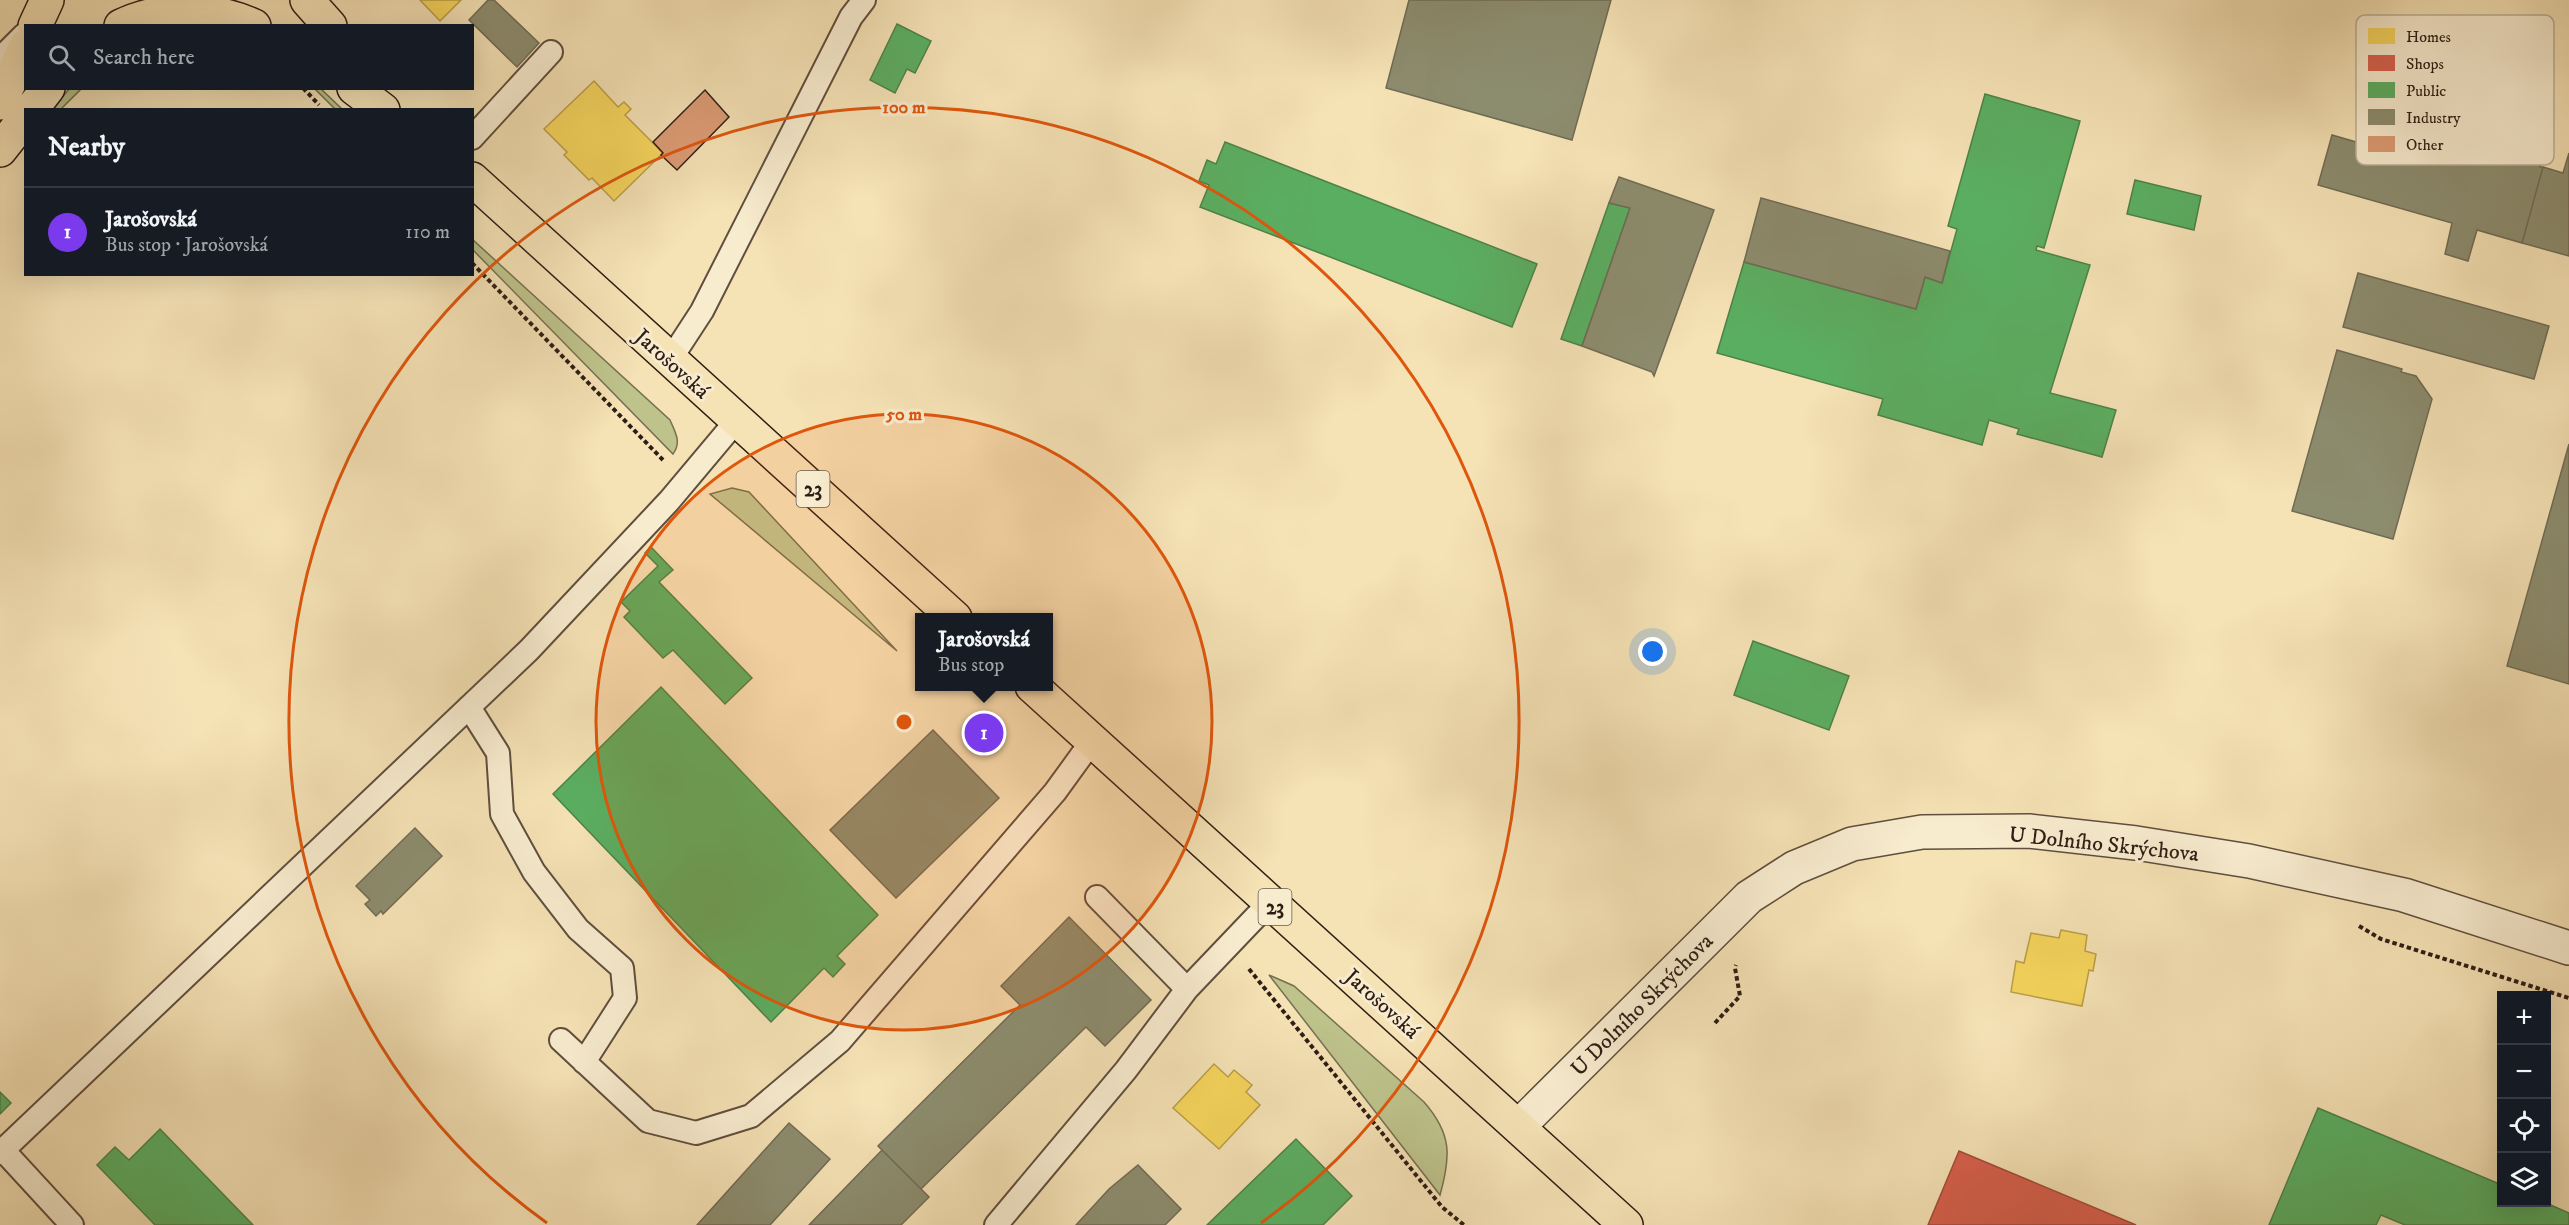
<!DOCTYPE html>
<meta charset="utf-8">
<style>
body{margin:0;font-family:"IM FELL DW Pica",serif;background:#242831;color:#f1f3f6}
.controls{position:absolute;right:18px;bottom:18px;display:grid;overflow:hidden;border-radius:0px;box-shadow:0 6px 24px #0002}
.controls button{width:54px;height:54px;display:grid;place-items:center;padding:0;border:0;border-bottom:2px solid #363941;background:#171b24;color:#f1f3f6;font:30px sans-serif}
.you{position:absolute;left:1653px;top:652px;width:21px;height:21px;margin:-15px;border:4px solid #fff;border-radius:50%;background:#1a73e8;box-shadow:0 0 0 9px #1a73e833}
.badge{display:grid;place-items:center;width:39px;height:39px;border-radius:50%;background:#7c3aed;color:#fff;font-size:20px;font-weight:700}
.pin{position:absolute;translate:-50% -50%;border:3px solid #fff;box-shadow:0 2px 6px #0006}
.popup{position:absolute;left:915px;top:613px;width:138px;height:78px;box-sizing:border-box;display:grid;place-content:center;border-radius:0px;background:#171b24;filter:drop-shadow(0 2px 4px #0005);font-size:20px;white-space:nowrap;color:#9ea1a6}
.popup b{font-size:22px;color:#f1f3f6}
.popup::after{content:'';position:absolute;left:50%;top:100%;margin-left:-12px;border:12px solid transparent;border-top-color:#171b24}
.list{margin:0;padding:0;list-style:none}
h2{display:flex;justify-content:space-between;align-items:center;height:78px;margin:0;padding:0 24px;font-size:26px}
h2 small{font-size:20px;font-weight:400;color:#9ea1a6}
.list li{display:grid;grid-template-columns:39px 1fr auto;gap:18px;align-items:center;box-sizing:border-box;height:90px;padding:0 24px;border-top:2px solid #363941}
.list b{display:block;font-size:22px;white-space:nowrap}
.list p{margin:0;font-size:20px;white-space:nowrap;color:#9ea1a6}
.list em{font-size:20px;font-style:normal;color:#9ea1a6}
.icon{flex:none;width:33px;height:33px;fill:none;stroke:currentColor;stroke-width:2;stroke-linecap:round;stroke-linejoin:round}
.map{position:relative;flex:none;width:2569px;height:1225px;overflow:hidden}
.search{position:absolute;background:#171b24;box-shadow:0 6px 24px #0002;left:24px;top:24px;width:450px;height:66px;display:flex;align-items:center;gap:15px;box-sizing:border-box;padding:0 21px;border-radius:0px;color:#9ea1a6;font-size:22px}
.panel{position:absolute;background:#171b24;box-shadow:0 6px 24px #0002;left:24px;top:108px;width:450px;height:168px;border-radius:0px}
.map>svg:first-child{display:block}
.green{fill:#bec38c;stroke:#767051;stroke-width:1.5}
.homes{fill:#f6d55c;stroke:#ba9e47;stroke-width:1.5}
.shops{fill:#d6604d;stroke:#a44c3c;stroke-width:1.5}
.public{fill:#5aae61;stroke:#4d824a;stroke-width:1.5}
.industry{fill:#8c8c6e;stroke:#706b54;stroke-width:1.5}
.building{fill:#dc9b74;stroke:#2e1d16;stroke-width:1.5}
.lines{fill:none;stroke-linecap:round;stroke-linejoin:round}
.service-casing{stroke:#604e3e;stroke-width:26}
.tertiary-casing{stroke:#604e3e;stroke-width:36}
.primary-casing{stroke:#2e1d16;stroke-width:36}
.path{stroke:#2e1d16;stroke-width:4;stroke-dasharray:4.5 3;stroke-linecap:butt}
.service{stroke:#f8eccf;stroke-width:22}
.tertiary{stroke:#f8eccf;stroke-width:33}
.primary{stroke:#f5e2b5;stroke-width:33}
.ring{fill:none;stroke:#df560c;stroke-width:3}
.labels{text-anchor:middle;stroke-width:6;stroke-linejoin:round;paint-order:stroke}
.shield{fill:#f8eccf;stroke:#6b5b4e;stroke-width:1.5}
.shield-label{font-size:21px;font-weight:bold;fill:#2e1d16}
.street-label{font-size:22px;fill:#2e1d16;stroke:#f8eccf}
.key{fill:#f8eccf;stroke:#bbae98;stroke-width:1.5}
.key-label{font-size:16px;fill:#2e1d16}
.centre{fill:#df560c;stroke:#f8eccf;stroke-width:3}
.ring-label{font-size:18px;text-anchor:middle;font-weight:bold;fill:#df560c;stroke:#f8eccf;stroke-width:6;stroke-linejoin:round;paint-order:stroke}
</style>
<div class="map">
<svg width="2569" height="1225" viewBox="0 0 2569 1225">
<rect width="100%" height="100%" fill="#f5e2b5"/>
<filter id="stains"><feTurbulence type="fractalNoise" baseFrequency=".00333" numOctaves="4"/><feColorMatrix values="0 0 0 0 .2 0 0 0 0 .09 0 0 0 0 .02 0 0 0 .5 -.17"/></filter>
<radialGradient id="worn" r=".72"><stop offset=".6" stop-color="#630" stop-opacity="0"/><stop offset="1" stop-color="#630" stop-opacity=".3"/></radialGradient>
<!-- green -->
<path class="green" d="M70 88 81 89 61 109H52Z
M315 89H321L342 109H335Z
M472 239 670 420C675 432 682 442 673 454L473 250Z
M732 488 749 492 897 651 710 494Z
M1269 975 1294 986 1424 1102C1452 1134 1451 1156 1440 1195Z"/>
<!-- homes -->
<path class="homes" d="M420 0H461L440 21Z
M594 81 618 107 624 102 631 109 625 115 663 153 614 201 592 178 589 180 564 155 567 152 544 129Z
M2061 930 2087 935 2085 951 2096 954 2093 971 2089 970 2082 1006 2011 992 2016 961 2024 963 2031 933 2059 938Z
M1214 1064 1228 1077 1234 1070 1252 1085 1246 1092 1260 1105 1219 1149 1173 1108Z"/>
<!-- shops -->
<path class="shops" d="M1959 1151 2136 1225H1928Z"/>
<!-- public -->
<path class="public" d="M897 24 931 41 915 73 907 69 895 93 870 80Z
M1985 94 2080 121 2044 248 2037 246 2036 250 2090 265 2050 393 2116 410 2102 457 2017 434 2019 429 1989 420 1982 445 1878 415 1883 399 1717 353 1744 262 1916 309 1925 277 1942 283 1957 229 1948 226Z
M1225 142 1537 264 1512 327 1200 207 1209 185 1199 181 1207 160 1216 164Z
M2135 180 2201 196 2194 230 2127 214Z
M1609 203 1630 208 1582 346 1561 339Z
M651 547 673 570 659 582 752 678 725 704 673 650 663 658 624 617 630 611 621 602 658 566 645 553Z
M1753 641 1849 676 1829 730 1734 695Z
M661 687 878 915 837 956 845 964 833 977 824 968 771 1022 553 794Z
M0 1092 11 1103 0 1114Z
M2318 1108 2502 1185V1202H2544L2569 1213V1225H2405L2381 1215 2376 1225H2269Z
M160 1129 253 1225H155L97 1165 115 1147 129 1160Z
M1296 1139 1352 1196 1323 1225H1207Z"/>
<!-- industry -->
<path class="industry" d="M488 0H494L539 43 517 67 469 20Z
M1409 0H1611L1572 140 1386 88Z
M2381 79 2441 98 2430 136 2474 148 2478 135 2544 153 2540 167H2543L2522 243 2477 230 2468 261 2445 254 2452 223 2318 185 2332 135 2370 146 2374 134 2385 137 2381 149 2392 153 2399 128 2370 119Z
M2569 153V256L2522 243 2543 167 2563 173Z
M1619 177 1714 210 1654 376 1652 372 1582 346 1630 208 1609 203Z
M1761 198 1950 251 1942 283 1925 277 1916 309 1744 262Z
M2358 273 2549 326 2534 379 2343 327Z
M2337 350 2402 369 2401 372 2416 376 2432 399 2393 539 2292 511Z
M2569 444V684L2507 666Z
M933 730 999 798 896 898 830 830Z
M415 828 442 856 383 914 381 911 376 916 365 904 370 900 356 886Z
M1069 917 1151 1000 1105 1046 1086 1027 921 1189 878 1146 1020 1005 1001 986Z
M789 1123 830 1159 770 1225H697Z
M882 1150 929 1197 901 1225H809Z
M1138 1165 1181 1209 1165 1225H1076L1109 1189Z"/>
<!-- building -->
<path class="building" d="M705 90 729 117 677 170 661 155 663 153 653 142Z"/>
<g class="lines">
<!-- service casing -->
<g class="service-casing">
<path id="service" d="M0 59 24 35
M472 138 551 52
M670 360 702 311 851 17 864 0
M469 707 498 753 502 814 534 872 578 929 622 968 625 998 584 1062
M1097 897 1187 989
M561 1040 648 1121 696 1133 751 1116 840 1041 1055 792 1092 741
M3 1150 72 1225
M0 1153 529 650 669 501 737 420
M996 1225 1126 1070 1187 989 1270 902"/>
</g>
<!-- tertiary casing -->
<g class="tertiary-casing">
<path id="tertiary" d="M1519 1126 1749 897 1794 868 1852 844 1922 832 2029 831 2136 843 2249 861 2404 895 2569 948"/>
</g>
<!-- primary casing -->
<g class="primary-casing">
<path id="primary" d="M307 0 330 26
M35 26 47 0
M121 26C160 7 214 7 254 26
M354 88 383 110
M0 103 26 46
M31 110 48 88
M0 150 26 117
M472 179 955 618
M1032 686 1626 1225"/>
</g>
<!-- path -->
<path class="path" d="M303 88 319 105
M472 263 663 460
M2359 926 2381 939 2569 998
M1249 969 1442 1207 1464 1225
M1715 1023 1740 996 1735 968 1736 965"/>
<!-- service -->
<use href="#service" class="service"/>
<!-- tertiary -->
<use href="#tertiary" class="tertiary"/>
<!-- primary -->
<use href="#primary" class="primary"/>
</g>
<!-- distance rings -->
<circle cx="904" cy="722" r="308" fill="#df560c" fill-opacity=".12"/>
<g class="ring">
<circle cx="904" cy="722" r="308"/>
<path d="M547 1223A615 615 0 1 1 1261 1223"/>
</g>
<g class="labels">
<!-- shield labels -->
<g class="shield">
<rect x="796.5" y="471" width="33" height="36" rx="4.5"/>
<rect x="1258.5" y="889" width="33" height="36" rx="4.5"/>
</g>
<g class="shield-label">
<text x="813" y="496">23</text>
<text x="1275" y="914">23</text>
</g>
<!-- street labels -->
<g class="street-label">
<text transform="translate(673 363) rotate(42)" y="8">Jarošovská</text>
<text transform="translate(2104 843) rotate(6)" y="8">U Dolního Skrýchova</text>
<text transform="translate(1383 1003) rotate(42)" y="8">Jarošovská</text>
<text transform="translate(1641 1004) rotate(-45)" y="8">U Dolního Skrýchova</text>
</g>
</g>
<!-- legend -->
<rect x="2356" y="15" width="198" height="150" rx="9" class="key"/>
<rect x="2368" y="28" width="27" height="16" fill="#f6d55c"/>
<rect x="2368" y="55" width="27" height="16" fill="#d6604d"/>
<rect x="2368" y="82" width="27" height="16" fill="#5aae61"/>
<rect x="2368" y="109" width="27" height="16" fill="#8c8c6e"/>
<rect x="2368" y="136" width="27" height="16" fill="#dc9b74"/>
<g class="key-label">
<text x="2406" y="42">Homes</text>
<text x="2406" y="69">Shops</text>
<text x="2406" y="96">Public</text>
<text x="2406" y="123">Industry</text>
<text x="2406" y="150">Other</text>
</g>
<circle cx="904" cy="722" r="9" class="centre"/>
<g class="ring-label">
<text x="904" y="113">100 m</text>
<text x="904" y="420">50 m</text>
</g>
<rect width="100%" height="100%" filter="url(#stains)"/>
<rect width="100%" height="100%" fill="url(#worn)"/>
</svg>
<div class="controls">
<button>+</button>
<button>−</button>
<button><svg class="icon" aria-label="locate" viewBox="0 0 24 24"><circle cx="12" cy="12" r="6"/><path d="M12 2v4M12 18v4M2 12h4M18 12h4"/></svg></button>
<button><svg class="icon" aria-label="layers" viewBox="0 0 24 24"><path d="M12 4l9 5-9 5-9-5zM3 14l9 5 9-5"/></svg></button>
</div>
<div class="you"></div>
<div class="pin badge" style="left:984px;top:733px">1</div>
<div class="popup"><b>Jarošovská</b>Bus stop</div>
<div class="search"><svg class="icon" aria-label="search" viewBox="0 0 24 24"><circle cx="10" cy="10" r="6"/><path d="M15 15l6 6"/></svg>Search here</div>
<section class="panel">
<h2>Nearby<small></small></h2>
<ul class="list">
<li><span class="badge">1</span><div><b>Jarošovská</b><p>Bus stop · Jarošovská</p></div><em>110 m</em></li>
</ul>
</section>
</div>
